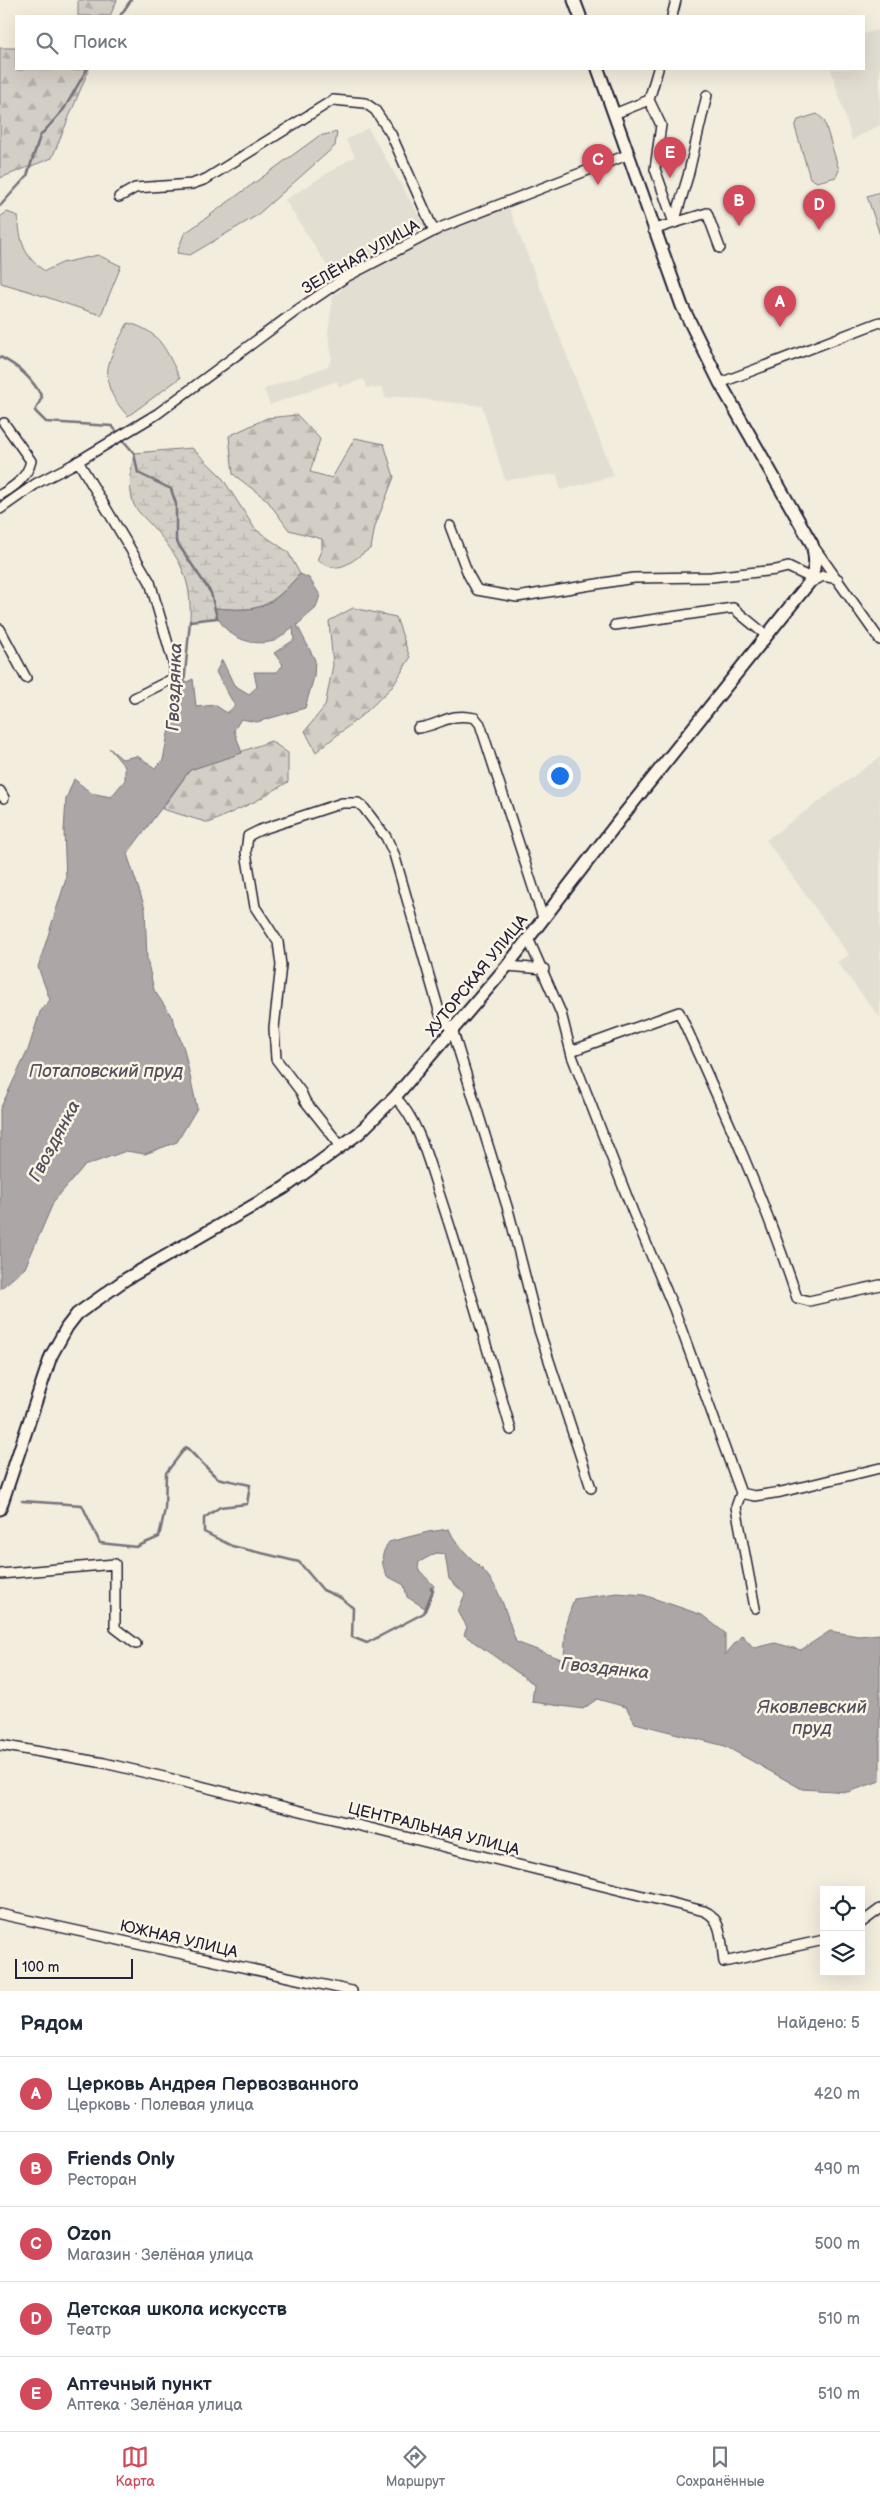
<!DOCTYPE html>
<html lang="ru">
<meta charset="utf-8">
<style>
body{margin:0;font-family:"Balsamiq Sans",sans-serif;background:#f2f2f3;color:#1f2937}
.controls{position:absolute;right:15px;bottom:15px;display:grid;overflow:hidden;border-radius:0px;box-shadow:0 5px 20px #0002}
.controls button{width:45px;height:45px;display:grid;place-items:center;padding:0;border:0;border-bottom:1px solid #e0e1e3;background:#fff;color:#1f2937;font:25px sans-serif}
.scale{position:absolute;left:15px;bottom:12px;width:118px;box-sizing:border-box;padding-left:5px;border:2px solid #22223b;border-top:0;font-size:14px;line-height:18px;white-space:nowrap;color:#22223b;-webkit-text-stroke:4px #fcf5e5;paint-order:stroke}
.you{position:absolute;left:559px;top:775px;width:18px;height:18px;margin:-12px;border:4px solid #fff;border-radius:50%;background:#1a73e8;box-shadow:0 0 0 8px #1a73e833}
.badge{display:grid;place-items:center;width:32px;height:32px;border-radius:50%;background:#d1495b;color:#fff;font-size:16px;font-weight:700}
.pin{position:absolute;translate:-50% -41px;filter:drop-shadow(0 1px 2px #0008)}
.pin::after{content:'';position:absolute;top:26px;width:18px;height:15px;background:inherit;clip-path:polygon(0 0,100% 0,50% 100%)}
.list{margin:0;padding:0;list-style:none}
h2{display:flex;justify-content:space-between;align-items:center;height:65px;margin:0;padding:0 20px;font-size:21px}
h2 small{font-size:16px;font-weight:400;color:#747a83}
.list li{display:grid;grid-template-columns:32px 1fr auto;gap:15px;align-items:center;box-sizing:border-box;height:75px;padding:0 20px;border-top:1px solid #e0e1e3}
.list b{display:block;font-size:19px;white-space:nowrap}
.list p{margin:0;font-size:16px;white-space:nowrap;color:#747a83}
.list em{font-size:16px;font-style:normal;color:#747a83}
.icon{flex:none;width:28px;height:28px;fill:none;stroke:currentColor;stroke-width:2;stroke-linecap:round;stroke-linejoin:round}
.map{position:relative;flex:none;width:880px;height:1991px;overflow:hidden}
.search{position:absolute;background:#fff;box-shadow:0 5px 20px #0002;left:15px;right:15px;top:15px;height:55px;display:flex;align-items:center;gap:12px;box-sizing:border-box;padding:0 18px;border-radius:0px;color:#747a83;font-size:19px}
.sheet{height:440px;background:#fff}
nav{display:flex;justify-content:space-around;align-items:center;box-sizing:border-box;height:70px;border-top:1px solid #e0e1e3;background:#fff;font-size:14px;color:#747a83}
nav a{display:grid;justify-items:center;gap:2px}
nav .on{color:#d1495b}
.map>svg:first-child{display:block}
.built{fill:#e3ded2}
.green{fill:#d4cfc6;stroke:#7b7880}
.forest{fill:url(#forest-firs);stroke:#7b7880}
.wetland{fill:url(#wetland-marsh);stroke:#7b7880}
.water{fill:#aca7a6;stroke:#75727b}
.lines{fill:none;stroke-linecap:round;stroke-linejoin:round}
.stream{stroke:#75727b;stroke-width:2.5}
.minor-casing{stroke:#22223b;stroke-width:12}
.major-casing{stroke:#22223b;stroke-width:15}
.minor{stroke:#fcf5e5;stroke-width:9}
.major{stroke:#fcf5e5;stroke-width:11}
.labels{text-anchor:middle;stroke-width:5;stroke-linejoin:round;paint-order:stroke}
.street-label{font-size:16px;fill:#22223b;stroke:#fcf5e5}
.water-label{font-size:18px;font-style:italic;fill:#525160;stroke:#fcf5e5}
</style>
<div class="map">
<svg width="880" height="1991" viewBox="0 0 880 1991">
<defs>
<pattern id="forest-firs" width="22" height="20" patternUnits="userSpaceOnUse" patternTransform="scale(1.25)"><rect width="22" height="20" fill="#d4cfc6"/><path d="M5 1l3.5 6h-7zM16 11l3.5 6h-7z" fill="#b6b1ab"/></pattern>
<pattern id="wetland-marsh" width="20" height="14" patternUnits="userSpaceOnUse" patternTransform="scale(1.25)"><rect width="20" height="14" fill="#d4cfc6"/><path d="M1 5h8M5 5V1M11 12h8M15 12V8" fill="none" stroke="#b6b1ab"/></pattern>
</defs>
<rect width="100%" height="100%" fill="#f3edde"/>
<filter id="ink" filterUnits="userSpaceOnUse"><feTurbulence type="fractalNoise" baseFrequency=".02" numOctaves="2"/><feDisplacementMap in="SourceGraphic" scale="10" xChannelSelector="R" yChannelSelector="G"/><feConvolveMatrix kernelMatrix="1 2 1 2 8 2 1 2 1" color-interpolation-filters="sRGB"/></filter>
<g filter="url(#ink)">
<!-- built -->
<path class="built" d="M880 29V125L852 140 831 69H864V34Z
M368 128 432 238 509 208 614 476 560 490 557 474 505 480 482 406 396 396 386 399 382 387 374 389 373 387 367 388 364 379 339 387 337 381 270 405 264 389 328 366 332 360 328 333 333 296 342 289 285 200 355 156 346 140Z
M880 757V1018L837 962 849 955 766 840Z"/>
<!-- green -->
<path class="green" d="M817 114 824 120 839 170 836 177 817 182 810 178 795 127 798 120Z
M337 132 335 146 256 216 190 255 177 253 184 234 319 136Z
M880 192V235L867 196Z
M7 212 18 216C20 240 23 257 45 271L62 263 98 255 121 266 101 315C67 305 35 292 1 283L0 217Z
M128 323C161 331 166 351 180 378L128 416C95 381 107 361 128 323Z"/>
<!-- forest -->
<path class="forest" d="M78 0H117L110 16H78Z
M0 48H16V69H89L52 158 0 178Z
M297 415 320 439 310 472 332 478 355 438 384 444 394 477 375 526 371 548C349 562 341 576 317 560L322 549V539L289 530 267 500 233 474 229 436 267 418Z
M353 608 396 617 410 658 393 686 366 712 316 752 305 731 325 706 333 665 329 621Z
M271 741 288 753V782L256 801 209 823 162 809 190 770Z"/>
<!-- wetland -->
<path class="wetland" d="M192 448 221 476 255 529 288 552 300 574C269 608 261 612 215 608L217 618 190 621C192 577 180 558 152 526 146 519 135 510 133 502 128 485 131 470 134 453Z"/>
<!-- water -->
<path class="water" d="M300 574 309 578 320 595 316 608 297 625 315 660 314 677 305 708 257 722 241 719 234 730 242 753 190 770 127 854 145 908 147 959 154 990 172 1017 184 1049 197 1108 177 1142 145 1154 126 1151 84 1166 54 1201 25 1268 0 1289V1109L28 1050 40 1012 50 1000 38 967 66 879 64 831 66 799 74 779 91 793 111 797 125 780V767L109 748 122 759 137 756 155 768 163 760 177 687 193 679 196 707 215 705 227 713 235 706 216 672 222 660 234 685 249 694 257 687 254 672H277L283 665 274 653 294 640 293 627C287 631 280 639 274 641 248 648 220 634 215 608 261 612 269 609 300 574Z
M449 1529C458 1551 478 1561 491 1580 503 1598 509 1622 516 1642L564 1660 566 1623 574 1599 617 1593 644 1595 702 1615 725 1633V1655L742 1635 754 1648 775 1643 801 1650 830 1631 858 1636 880 1634V1781L848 1792 802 1789 725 1746 635 1723 626 1707 597 1699 583 1709 532 1702 534 1684 464 1635 467 1627 458 1611 465 1594 449 1579 445 1554 436 1553 419 1562 418 1569 434 1586 425 1608 407 1597 404 1585 387 1576C381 1563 380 1555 389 1542L428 1532Z"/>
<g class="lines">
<!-- stream -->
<path class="stream" d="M120 16 131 0
M0 206 27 176 40 136 64 109 87 69
M0 357C19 366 32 378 42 397L35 411 46 422 112 426 119 434
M122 439 134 453 138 473 171 489 176 504V541L211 593 217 618 190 621 184 685
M22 1501 82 1505 100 1543 136 1547 159 1537 165 1509 166 1473 186 1447 217 1478 250 1485 247 1504 220 1507 204 1518V1532L232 1546 299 1562 323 1590 341 1598 353 1608 352 1637 367 1643 424 1613 433 1591 431 1588"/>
<!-- minor casing -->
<g class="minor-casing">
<path id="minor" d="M672 16 676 0
M649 100 661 125 655 169 674 223 653 230
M614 114 649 100 658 69
M119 197 135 188 192 184 206 179 333 100 365 103 375 110 391 134 434 231
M674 223 688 176 707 95
M674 223 707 213 720 248
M720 383 880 322
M78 461 150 582 174 665V678L134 698
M0 495C14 487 27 478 31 461L4 423
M0 509 37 483 72 465 157 414 296 311 346 277 442 227 627 155
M450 526 468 574 477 590 517 597 634 578 711 577 776 570 788 567 811 578
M814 547 880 640
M808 584 823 576 838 579
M615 625 733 608 767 636
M0 629 26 678
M418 728C442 725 448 712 475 718L480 724 543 918
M0 791 4 798
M528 938 561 1013 572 1056 633 1212 674 1309 741 1493 755 1496 781 1492 880 1468
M507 966 544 969
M571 1051 679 1012C722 1106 765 1200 797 1298L809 1301 880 1285
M395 1097C419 1121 428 1161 439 1193 465 1271 488 1351 511 1430
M340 1145 305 1101 301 1092 276 1059 274 1028 281 965 278 942 255 907 246 852 248 836 260 830 342 803H358L364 808 386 837 394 854 440 1014 453 1032 509 1213 538 1327 591 1488
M741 1493 736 1507 755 1608
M0 1574 115 1564V1628L136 1644
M0 1745 104 1763 164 1777 704 1911C723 1918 721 1944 724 1962L824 1940
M0 1914 352 1991
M861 1923 880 1909"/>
</g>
<!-- major casing -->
<g class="major-casing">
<path id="major" d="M574 0 580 16
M0 1509 51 1356 67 1327 77 1314 126 1279 284 1188 359 1133 395 1097 507 966 624 814 808 584C816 570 816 560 812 544L720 383 682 306 598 69"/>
</g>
<!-- minor -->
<use href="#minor" class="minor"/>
<!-- major -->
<use href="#major" class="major"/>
</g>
</g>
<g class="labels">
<!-- street labels -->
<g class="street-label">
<text transform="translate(360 256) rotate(-30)" y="6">ЗЕЛЁНАЯ УЛИЦА</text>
<text transform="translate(476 975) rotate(-51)" y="6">ХУТОРСКАЯ УЛИЦА</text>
<text transform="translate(434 1828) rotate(14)" y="6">ЦЕНТРАЛЬНАЯ УЛИЦА</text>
<text transform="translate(179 1938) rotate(13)" y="6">ЮЖНАЯ УЛИЦА</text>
</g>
<!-- water labels -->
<g class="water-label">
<text transform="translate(174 687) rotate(-88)" y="6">Гвоздянка</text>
<text x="106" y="1077">Потаповский пруд</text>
<text transform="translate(54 1141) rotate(-62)" y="6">Гвоздянка</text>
<text transform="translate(605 1668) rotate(6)" y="6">Гвоздянка</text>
<text x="812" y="1713">Яковлевский<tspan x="812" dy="21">пруд</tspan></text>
</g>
</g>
</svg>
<div class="controls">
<button><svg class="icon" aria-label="locate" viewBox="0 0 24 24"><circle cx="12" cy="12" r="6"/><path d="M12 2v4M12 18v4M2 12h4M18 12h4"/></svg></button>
<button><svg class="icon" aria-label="layers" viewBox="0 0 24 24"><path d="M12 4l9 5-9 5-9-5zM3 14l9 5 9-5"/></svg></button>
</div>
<div class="scale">100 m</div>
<div class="you"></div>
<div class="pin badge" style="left:780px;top:327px">A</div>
<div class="pin badge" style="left:739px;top:226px">B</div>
<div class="pin badge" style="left:598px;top:185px">C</div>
<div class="pin badge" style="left:819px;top:230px">D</div>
<div class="pin badge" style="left:670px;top:178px">E</div>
<div class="search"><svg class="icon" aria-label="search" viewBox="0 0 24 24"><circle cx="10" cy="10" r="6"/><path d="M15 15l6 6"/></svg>Поиск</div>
</div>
<section class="sheet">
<h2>Рядом<small>Найдено: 5</small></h2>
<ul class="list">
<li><span class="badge">A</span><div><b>Церковь Андрея Первозванного</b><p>Церковь · Полевая улица</p></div><em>420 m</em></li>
<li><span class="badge">B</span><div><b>Friends Only</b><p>Ресторан</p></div><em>490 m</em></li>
<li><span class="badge">C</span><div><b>Ozon</b><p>Магазин · Зелёная улица</p></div><em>500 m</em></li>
<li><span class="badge">D</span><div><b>Детская школа искусств</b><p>Театр</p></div><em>510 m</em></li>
<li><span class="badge">E</span><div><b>Аптечный пункт</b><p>Аптека · Зелёная улица</p></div><em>510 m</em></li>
</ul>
</section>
<nav>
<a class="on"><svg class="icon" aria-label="map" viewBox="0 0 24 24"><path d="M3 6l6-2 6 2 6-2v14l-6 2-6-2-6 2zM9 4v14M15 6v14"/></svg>Карта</a>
<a><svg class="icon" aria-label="directions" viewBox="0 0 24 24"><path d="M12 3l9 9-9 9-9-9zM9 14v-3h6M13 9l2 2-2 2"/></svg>Маршрут</a>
<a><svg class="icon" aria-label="saved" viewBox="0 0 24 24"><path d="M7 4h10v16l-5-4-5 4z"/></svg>Сохранённые</a>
</nav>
